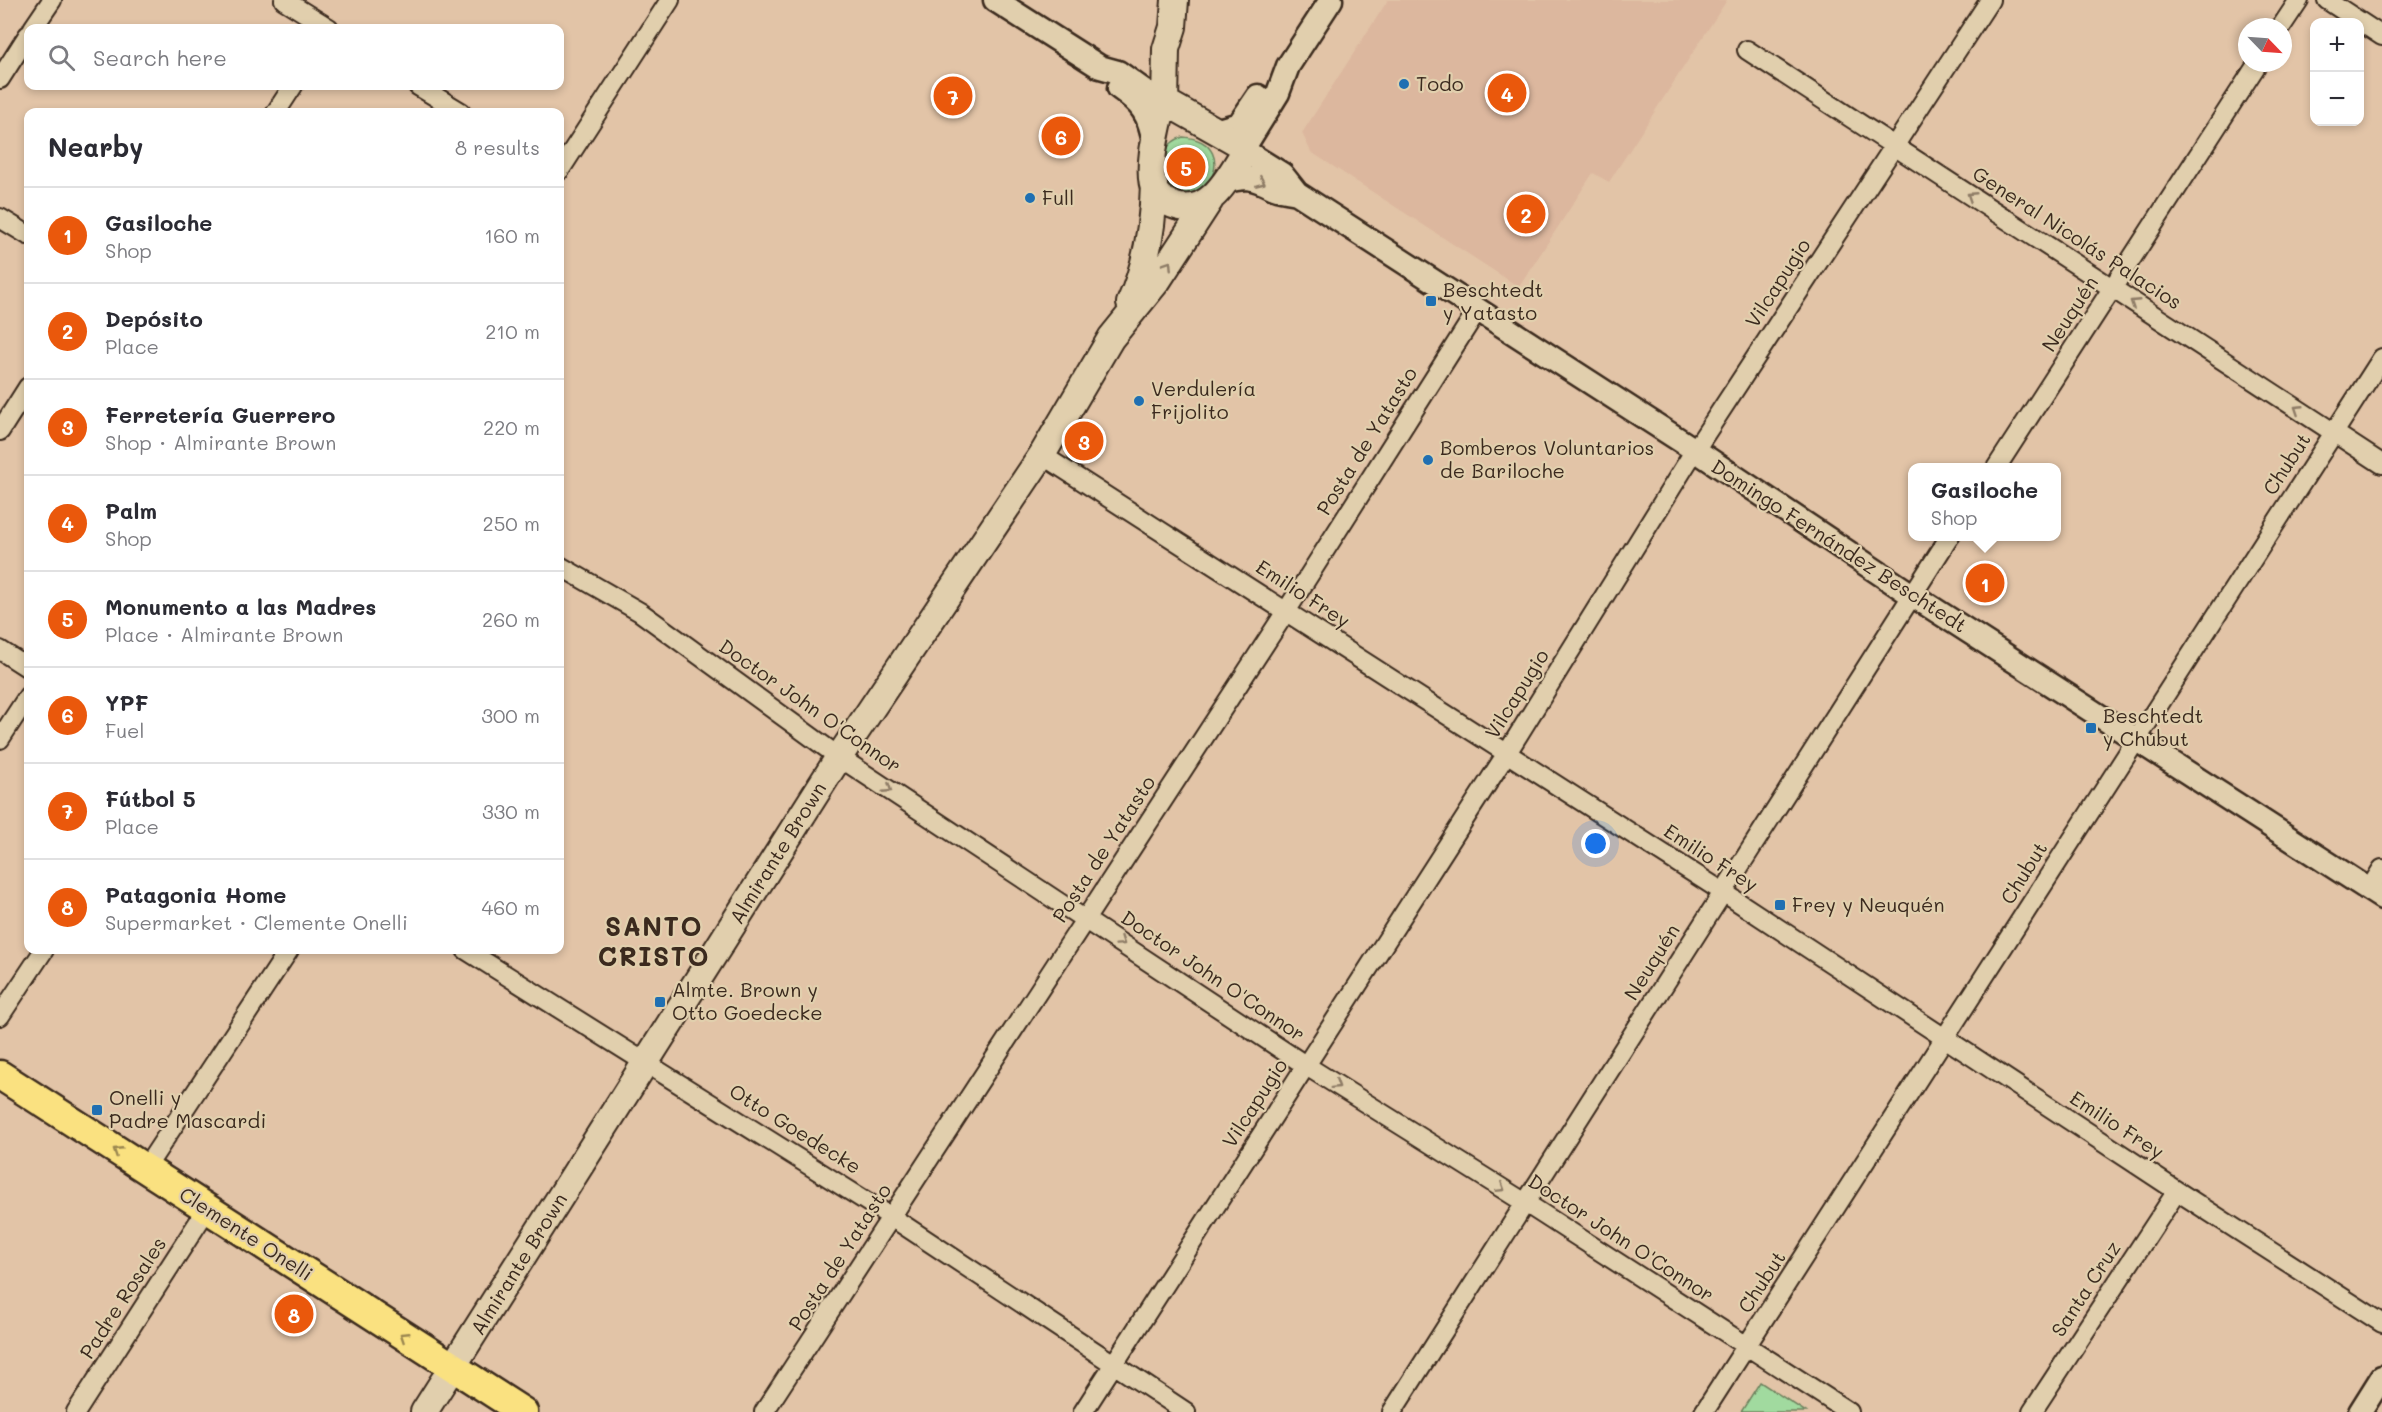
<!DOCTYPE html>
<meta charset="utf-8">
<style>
body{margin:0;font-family:Mali,sans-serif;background:#f2f2f3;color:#2b2b33}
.controls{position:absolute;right:18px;top:18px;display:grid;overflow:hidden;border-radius:12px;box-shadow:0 3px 9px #0003}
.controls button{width:54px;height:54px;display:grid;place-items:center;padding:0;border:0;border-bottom:2px solid #e1e1e2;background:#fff;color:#2b2b33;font:30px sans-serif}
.compass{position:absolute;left:2238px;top:18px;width:54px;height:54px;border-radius:50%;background:#fff;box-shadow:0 3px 9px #0003;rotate:115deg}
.you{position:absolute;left:1596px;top:844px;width:21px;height:21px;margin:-15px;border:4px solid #fff;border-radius:50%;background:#1a73e8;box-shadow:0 0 0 9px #1a73e833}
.badge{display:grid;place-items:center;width:39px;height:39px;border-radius:50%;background:#ea580c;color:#fff;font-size:20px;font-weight:700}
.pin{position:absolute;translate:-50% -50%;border:3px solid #fff;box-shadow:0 2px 6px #0006}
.popup{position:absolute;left:1908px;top:463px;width:153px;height:78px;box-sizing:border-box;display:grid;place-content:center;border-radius:12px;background:#fff;filter:drop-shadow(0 2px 4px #0005);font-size:20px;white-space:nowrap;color:#7c7c81}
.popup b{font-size:22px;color:#2b2b33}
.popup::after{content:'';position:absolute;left:50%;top:100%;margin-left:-12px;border:12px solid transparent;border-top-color:#fff}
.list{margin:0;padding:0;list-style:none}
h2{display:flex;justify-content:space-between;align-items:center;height:78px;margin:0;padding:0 24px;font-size:26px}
h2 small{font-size:20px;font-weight:400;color:#7c7c81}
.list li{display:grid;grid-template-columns:39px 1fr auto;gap:18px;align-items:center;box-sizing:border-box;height:96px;padding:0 24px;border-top:2px solid #e1e1e2}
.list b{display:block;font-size:22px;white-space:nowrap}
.list p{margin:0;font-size:20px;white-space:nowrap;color:#7c7c81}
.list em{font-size:20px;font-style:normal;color:#7c7c81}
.icon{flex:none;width:33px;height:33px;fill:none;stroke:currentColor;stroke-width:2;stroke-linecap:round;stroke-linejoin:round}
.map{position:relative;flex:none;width:2382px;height:1412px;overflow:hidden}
.search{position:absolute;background:#fff;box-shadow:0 3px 9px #0003;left:24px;top:24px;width:540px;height:66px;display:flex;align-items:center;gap:15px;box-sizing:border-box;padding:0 21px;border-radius:12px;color:#7c7c81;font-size:22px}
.panel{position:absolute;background:#fff;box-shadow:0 3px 9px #0003;left:24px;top:108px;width:540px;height:846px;border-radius:12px}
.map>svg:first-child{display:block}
.built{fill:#dcb79e}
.green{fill:#a1da9f;stroke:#6e825e;stroke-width:1.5}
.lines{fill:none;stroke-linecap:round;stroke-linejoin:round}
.minor-casing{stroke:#3b2a1e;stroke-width:22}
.tertiary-casing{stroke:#3b2a1e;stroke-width:27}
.secondary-casing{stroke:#3b2a1e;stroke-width:30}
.primary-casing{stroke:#3b2a1e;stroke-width:33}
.minor{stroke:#e1cfad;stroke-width:18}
.tertiary{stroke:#e1cfad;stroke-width:22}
.secondary{stroke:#e1cfad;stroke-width:26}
.primary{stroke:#fae180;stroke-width:28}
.oneway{stroke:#8e7c66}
.oneway2{stroke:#9a864f}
.poi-dot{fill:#1f6fb2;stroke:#e1cfad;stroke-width:2}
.labels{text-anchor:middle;stroke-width:4.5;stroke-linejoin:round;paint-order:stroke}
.poi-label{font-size:20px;fill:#3b2a1e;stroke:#e1cfad;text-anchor:start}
.street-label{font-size:20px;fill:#3b2a1e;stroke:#e1cfad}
.district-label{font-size:26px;font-weight:bold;letter-spacing:1.5px;fill:#3b2a1e;stroke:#e1cfad}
</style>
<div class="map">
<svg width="2382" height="1412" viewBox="0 0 2382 1412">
<rect width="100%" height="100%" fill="#e2c4a7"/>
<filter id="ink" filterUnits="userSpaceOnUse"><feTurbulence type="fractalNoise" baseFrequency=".0167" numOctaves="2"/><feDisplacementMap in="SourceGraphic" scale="12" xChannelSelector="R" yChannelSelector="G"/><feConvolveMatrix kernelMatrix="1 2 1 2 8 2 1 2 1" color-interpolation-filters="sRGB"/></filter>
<g filter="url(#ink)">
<!-- built -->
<path class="built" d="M1388 0H1727L1609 182 1593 173 1519 287 1311 152 1302 133Z"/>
<!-- green -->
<path class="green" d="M1183 137C1249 142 1197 232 1161 179 1164 159 1161 144 1183 137Z
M1760 1382 1806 1412H1741Z"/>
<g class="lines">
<!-- minor casing -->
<g class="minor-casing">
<path id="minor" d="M284 0 329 28
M2327 0 2382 36
M2281 27 2299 0
M33 28 52 0
M1747 50 2382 464
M0 79 28 35
M418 86 461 112
M276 112 293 86
M560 170 670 0
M0 218 28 235
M0 431 28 387
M1042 455 1723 892 2177 1191 2382 1323
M1996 468 2258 63
M560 566 640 612 839 757 1305 1065 1527 1204 1849 1412
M0 650 28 668
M0 739 28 696
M2369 890 2382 869
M466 950 893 1218 1186 1412
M0 1016 44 950
M145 1169 289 950
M76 1412 207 1209
M764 1412 1287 610 1478 309
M1083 1412 1507 753 1695 450 1990 0
M1392 1412 1950 536
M1704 1412 2382 358
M2032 1412 2177 1191"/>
</g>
<!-- tertiary casing -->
<g class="tertiary-casing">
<path id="tertiary" d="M995 0 1100 67 1118 72 1164 105
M1119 88C1142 104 1149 114 1154 142
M1218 130 1239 124 1258 96
M1245 146 1278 93 1288 66 1331 0
M1245 151 1282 174 1297 193 1695 450 1912 595 2382 898
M1225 182C1247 175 1253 178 1272 187 1279 191 1289 191 1297 193
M2360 1412 2382 1377"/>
</g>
<!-- secondary casing -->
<g class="secondary-casing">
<path id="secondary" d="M1169 104 1245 147V151C1230 175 1209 219 1173 205 1167 203 1158 197 1155 191 1146 171 1157 129 1162 108Z
M1165 105 1166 49 1173 27 1175 0
M1130 303C1147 266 1153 225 1154 184
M424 1412 839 757 1042 455 1111 338 1158 280 1210 200"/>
</g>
<!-- primary casing -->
<g class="primary-casing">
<path id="primary" d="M0 1075 523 1412"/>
</g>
<!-- minor -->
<use href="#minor" class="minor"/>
<!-- tertiary -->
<use href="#tertiary" class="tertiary"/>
<!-- secondary -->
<use href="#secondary" class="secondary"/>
<!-- primary -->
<use href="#primary" class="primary"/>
</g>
<!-- one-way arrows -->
<defs><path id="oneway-chevron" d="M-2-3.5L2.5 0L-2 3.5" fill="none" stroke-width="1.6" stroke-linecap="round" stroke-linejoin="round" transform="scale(1.5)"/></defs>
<g class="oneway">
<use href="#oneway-chevron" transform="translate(1261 182) rotate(23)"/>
<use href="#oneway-chevron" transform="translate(1971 196) rotate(-147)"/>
<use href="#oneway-chevron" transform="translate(1168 265) rotate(-57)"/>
<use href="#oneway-chevron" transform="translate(2134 303) rotate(-147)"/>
<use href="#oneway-chevron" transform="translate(2298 409) rotate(-147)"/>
<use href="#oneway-chevron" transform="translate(888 789) rotate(33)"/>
<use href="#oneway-chevron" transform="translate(1121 942) rotate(34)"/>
<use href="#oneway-chevron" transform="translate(1336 1085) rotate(32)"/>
<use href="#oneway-chevron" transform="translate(1501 1188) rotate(32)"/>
</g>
<g class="oneway2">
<use href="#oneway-chevron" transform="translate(117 1151) rotate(-147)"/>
<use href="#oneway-chevron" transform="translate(404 1336) rotate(-147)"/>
</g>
</g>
<!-- markers -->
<g class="poi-dot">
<circle cx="1404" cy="84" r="6"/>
<circle cx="1030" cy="198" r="6"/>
<rect x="1425" y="295" width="12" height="12" rx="3"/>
<circle cx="1139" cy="401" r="6"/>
<circle cx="1428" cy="460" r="6"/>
<rect x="2085" y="722" width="12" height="12" rx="3"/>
<rect x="1774" y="899" width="12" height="12" rx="3"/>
<rect x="654" y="996" width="12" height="12" rx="3"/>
<rect x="91" y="1104" width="12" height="12" rx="3"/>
</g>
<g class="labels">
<!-- poi labels -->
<g class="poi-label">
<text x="1416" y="91">Todo</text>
<text x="1042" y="205">Full</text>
<text x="1443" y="297">Beschtedt<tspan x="1443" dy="23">y Yatasto</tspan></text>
<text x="1151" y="396">Verdulería<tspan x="1151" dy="23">Frijolito</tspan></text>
<text x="1440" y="455">Bomberos Voluntarios<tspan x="1440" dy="23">de Bariloche</tspan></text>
<text x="2103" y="723">Beschtedt<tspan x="2103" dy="23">y Chubut</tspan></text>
<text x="1792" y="912">Frey y Neuquén</text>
<text x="672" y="997">Almte. Brown y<tspan x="672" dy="23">Otto Goedecke</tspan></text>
<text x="109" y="1105">Onelli y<tspan x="109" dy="23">Padre Mascardi</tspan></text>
</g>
<!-- street labels -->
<g class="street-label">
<text transform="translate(2077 238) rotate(33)" y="7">General Nicolás Palacios</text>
<text transform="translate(1778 283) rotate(-57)" y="7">Vilcapugio</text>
<text transform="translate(2070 314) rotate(-57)" y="7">Neuquén</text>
<text transform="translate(1367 441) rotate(-58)" y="7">Posta de Yatasto</text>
<text transform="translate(2287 464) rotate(-57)" y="7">Chubut</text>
<text transform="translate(1839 546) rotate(33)" y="7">Domingo Fernández Beschtedt</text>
<text transform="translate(1303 594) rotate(33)" y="7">Emilio Frey</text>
<text transform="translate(1517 694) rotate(-58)" y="7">Vilcapugio</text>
<text transform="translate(810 706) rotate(35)" y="7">Doctor John O'Connor</text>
<text transform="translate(1104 849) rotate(-57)" y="7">Posta de Yatasto</text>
<text transform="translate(778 853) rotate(-58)" y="7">Almirante Brown</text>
<text transform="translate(1711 858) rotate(33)" y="7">Emilio Frey</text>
<text transform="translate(2024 873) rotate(-58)" y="7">Chubut</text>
<text transform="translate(1652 962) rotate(-58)" y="7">Neuquén</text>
<text transform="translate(1213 976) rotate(34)" y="7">Doctor John O'Connor</text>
<text transform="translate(1255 1103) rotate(-57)" y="7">Vilcapugio</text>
<text transform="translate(2117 1125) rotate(33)" y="7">Emilio Frey</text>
<text transform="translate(795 1129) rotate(32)" y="7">Otto Goedecke</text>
<text transform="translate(246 1234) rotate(33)" y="7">Clemente Onelli</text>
<text transform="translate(1621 1238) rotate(33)" y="7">Doctor John O'Connor</text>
<text transform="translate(840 1257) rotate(-57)" y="7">Posta de Yatasto</text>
<text transform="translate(519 1264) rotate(-58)" y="7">Almirante Brown</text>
<text transform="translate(1762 1282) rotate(-57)" y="7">Chubut</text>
<text transform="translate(2086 1289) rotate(-57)" y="7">Santa Cruz</text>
<text transform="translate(123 1298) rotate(-57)" y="7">Padre Rosales</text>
</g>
<!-- district labels -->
<g class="district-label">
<text x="654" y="936">SANTO<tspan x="654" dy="30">CRISTO</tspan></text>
</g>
</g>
</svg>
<div class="controls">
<button>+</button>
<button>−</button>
</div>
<svg class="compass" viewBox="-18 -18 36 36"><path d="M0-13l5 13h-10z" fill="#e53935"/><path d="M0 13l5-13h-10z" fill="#7c7c81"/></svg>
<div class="you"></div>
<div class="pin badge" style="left:1985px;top:583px">1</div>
<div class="popup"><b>Gasiloche</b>Shop</div>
<div class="pin badge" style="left:1526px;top:214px">2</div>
<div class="pin badge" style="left:1084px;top:441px">3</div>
<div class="pin badge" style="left:1507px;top:93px">4</div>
<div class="pin badge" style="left:1186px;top:167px">5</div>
<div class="pin badge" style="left:1061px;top:136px">6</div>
<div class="pin badge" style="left:953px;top:96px">7</div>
<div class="pin badge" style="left:294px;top:1314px">8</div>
<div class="search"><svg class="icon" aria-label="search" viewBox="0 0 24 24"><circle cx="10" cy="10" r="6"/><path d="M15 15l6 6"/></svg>Search here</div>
<section class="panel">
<h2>Nearby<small>8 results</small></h2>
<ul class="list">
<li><span class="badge">1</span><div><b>Gasiloche</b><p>Shop</p></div><em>160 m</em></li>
<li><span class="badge">2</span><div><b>Depósito</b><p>Place</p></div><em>210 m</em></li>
<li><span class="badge">3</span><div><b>Ferretería Guerrero</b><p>Shop · Almirante Brown</p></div><em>220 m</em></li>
<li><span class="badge">4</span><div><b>Palm</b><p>Shop</p></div><em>250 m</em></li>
<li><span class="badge">5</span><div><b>Monumento a las Madres</b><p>Place · Almirante Brown</p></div><em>260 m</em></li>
<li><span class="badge">6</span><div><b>YPF</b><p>Fuel</p></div><em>300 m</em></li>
<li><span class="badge">7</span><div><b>Fútbol 5</b><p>Place</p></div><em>330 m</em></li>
<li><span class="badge">8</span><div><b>Patagonia Home</b><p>Supermarket · Clemente Onelli</p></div><em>460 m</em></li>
</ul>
</section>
</div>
